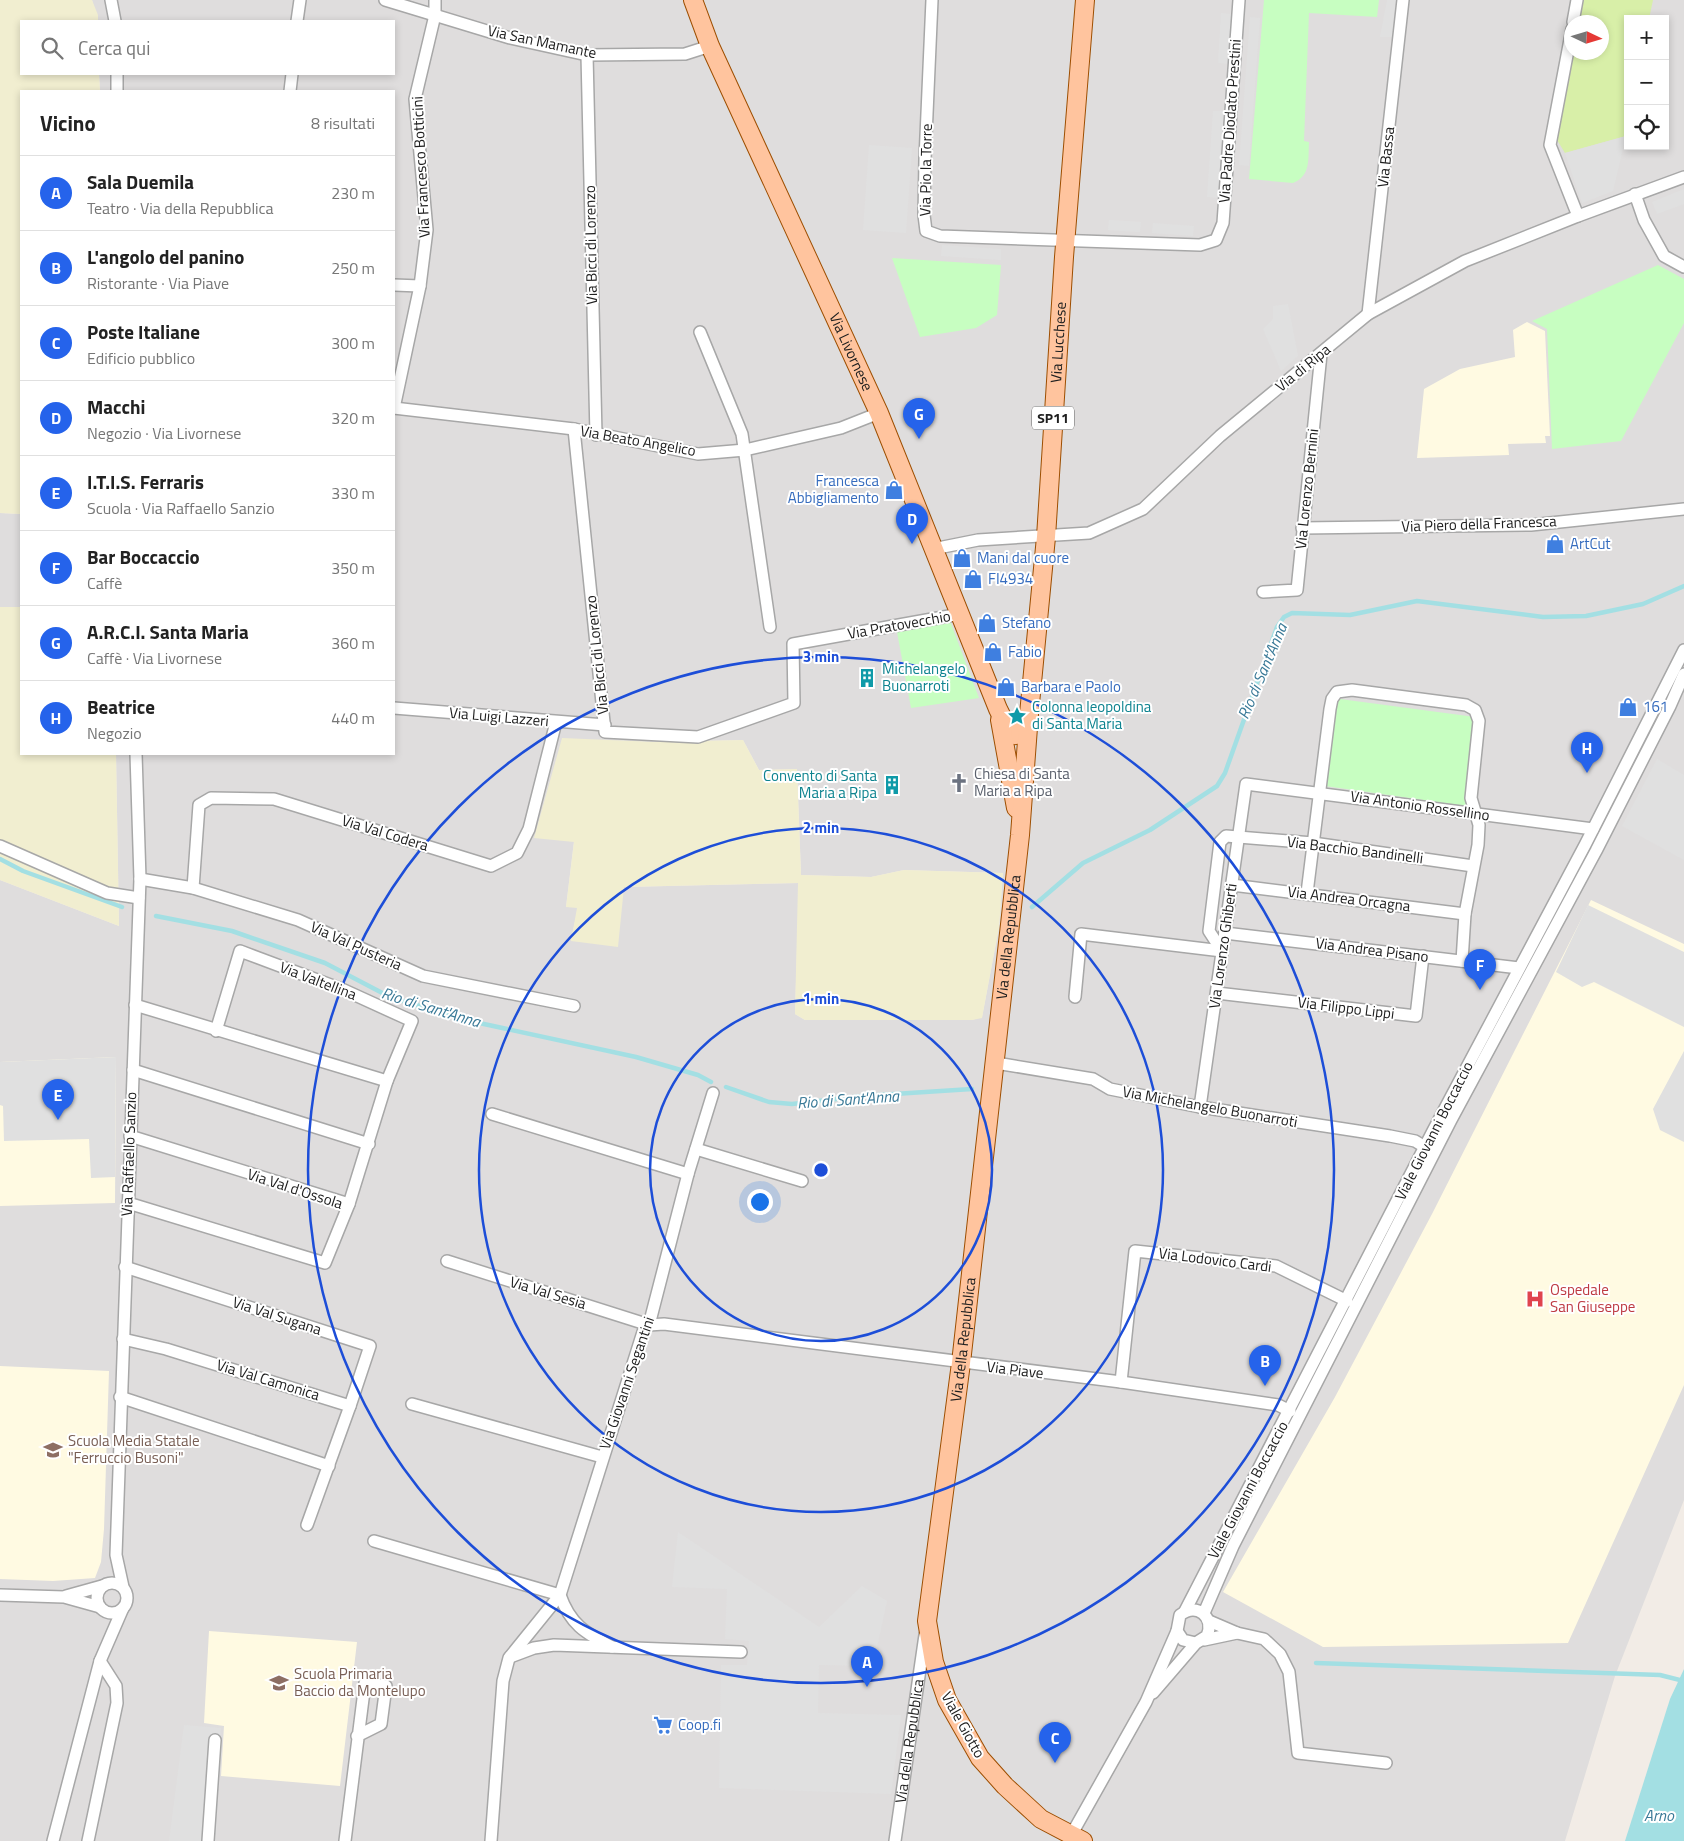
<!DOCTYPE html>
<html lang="it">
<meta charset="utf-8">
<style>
body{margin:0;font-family:"Titillium Web",sans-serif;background:#f6f6f6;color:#222}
.controls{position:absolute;right:15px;top:15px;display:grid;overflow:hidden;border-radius:0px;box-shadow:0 2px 8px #0003}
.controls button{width:45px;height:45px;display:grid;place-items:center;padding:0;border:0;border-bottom:1px solid #e0e0e0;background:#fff;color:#222;font:25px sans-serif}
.compass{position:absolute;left:1564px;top:15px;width:45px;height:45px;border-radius:50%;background:#fff;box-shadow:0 2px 8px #0003;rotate:94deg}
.you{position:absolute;left:759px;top:1201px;width:18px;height:18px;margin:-12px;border:4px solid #fff;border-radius:50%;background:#1a73e8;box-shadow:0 0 0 8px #1a73e833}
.badge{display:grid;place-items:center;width:32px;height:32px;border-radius:50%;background:#2563eb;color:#fff;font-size:16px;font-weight:700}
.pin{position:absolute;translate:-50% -41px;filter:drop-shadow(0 1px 2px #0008)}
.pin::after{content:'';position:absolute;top:26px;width:18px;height:15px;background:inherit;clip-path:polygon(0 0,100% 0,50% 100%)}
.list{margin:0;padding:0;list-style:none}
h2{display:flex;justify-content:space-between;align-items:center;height:65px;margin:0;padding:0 20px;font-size:21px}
h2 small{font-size:16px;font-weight:400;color:#767676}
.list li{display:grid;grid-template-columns:32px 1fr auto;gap:15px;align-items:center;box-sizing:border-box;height:75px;padding:0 20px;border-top:1px solid #e0e0e0}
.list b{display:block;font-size:19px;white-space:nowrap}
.list p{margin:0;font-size:16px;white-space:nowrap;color:#767676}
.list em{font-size:16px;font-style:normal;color:#767676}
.icon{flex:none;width:28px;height:28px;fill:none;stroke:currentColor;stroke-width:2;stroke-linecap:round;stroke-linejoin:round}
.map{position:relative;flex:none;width:1684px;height:1841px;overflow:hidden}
.search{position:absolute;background:#fff;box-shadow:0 2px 8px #0003;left:20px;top:20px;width:375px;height:55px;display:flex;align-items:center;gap:12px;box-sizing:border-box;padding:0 18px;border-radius:0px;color:#767676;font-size:19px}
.panel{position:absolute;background:#fff;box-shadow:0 2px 8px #0003;left:20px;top:90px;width:375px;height:665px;border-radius:0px}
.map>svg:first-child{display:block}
.residential{fill:#dfdddd;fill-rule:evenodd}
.education{fill:#fffae2}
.farmland{fill:#f1eed0}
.grass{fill:#d8efa8}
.park{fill:#c7fec1}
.parking{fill:#e0e0e0}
.water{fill:#a3dfe3}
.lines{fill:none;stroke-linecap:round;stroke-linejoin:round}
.stream{stroke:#a3dfe3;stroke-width:4.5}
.minor-casing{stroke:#a7a7a7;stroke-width:14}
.primary-casing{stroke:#9d4e00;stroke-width:20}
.minor{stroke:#fff;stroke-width:11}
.primary{stroke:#ffc49e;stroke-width:18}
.ring{fill:none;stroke:#1d4ed8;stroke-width:2.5}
.labels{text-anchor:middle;stroke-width:4;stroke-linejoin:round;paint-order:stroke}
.shield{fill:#fff;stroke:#636363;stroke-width:1}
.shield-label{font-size:14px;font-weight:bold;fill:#202020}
.street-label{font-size:15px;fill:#202020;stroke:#fff}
.shop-label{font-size:15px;fill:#366cbe;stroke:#fff;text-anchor:start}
.culture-label{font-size:15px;fill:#0d838f;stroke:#fff;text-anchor:start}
.worship-label{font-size:15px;fill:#5b616d;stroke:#fff;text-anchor:start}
.health-label{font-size:15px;fill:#be3a42;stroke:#fff;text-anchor:start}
.education-label{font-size:15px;fill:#785e54;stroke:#fff;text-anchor:start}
.water-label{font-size:16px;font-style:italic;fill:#397997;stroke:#fff}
.centre{fill:#1d4ed8;stroke:#fff;stroke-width:2.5}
.ring-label{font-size:15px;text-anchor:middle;font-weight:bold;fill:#1d4ed8;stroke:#fff;stroke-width:4;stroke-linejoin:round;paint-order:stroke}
</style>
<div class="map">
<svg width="1684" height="1841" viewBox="0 0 1684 1841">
<rect width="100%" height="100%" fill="#f2ece6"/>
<!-- residential -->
<path class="residential" d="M92 0H1684V1500L1615 1676 1565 1841H0V880L119 926 116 754H394V91H100L99 74H394V21H98ZM1628 19H1665V146H1628ZM1572 22H1602V52H1572ZM743 740 759 770 797 769 801 875 871 877 904 870 1003 873 999 927 982 1017 972 1020H805L795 1014 799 883 624 887 571 941 578 907H566L574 841 656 742Z
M0 513 21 514V607H0Z"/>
<!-- education -->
<path class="education" d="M1527 322 1545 331 1550 436H1545L1546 443 1508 444 1509 455 1417 458 1424 389 1460 369 1515 357 1513 330Z
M1591 900 1684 944V1385L1568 1643 1323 1647 1223 1592 1335 1397 1432 1214Z
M116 1057 115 1203 0 1206V1062Z
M0 1366 109 1371 104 1529 101 1562 95 1578 53 1581 0 1579Z
M209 1631 357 1642 340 1786 221 1776 224 1726 204 1723Z"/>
<!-- farmland -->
<path class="farmland" d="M0 0H92L98 15V21H21V74H99L100 91H21V514L0 513Z
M0 607H21V754H116L119 926 0 880Z
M562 738 656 742 743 740 759 770 797 769 801 875 871 877 904 870 1003 873 999 927 982 1018 972 1020H805L795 1014 798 883 624 887 618 947 571 941 577 908 566 907 574 842 534 838Z"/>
<!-- grass -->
<path class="grass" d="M1583 0H1653L1649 19H1628L1626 136 1565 153 1557 140 1573 53 1602 52V22H1579Z"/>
<!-- park -->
<path class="park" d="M1264 0H1379L1377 17 1309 13 1304 141 1309 142C1308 159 1311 176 1293 183L1249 179Z
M892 258 1001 265 997 315 976 328 920 337Z
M1658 265 1684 279V323L1621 441 1552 449 1547 329 1532 321Z
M950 621 979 698 911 708 897 632Z
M1340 699 1475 717 1466 806 1325 786 1336 705Z"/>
<!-- parking -->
<path class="parking" d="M1387 0H1398L1392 37H1380Z
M1221 13 1232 14 1229 64 1218 63Z
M1250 17 1260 18 1249 166 1239 165Z
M1213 111H1224L1218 198 1207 197Z
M1626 136 1613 191 1582 203 1565 153Z
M869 145 912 148 906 233 863 230Z
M1684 189V204L1657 214 1652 202Z
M1109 220 1141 222 1140 232 1108 230Z
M1153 223 1194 226 1193 236 1152 233Z
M942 245 1001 249V260L941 256Z
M1288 304 1298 356 1281 371 1263 329 1273 319V306Z
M1657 759 1684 775V860L1622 826Z
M1588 905 1684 952V1027L1594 982 1582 987 1556 972Z
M1684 1051V1142L1660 1130 1653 1109Z
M116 1057 115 1177 91 1178 89 1139 4 1141 3 1106 0 1105V1062Z
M678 1532 819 1627 862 1586 887 1601 873 1666 819 1665 818 1713 901 1715 891 1794 719 1788 721 1665H747L749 1641 725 1639 727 1589 672 1587Z
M184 1725 221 1728 216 1841H169Z"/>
<!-- water -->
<path class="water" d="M1684 1669V1841H1625L1670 1699Z"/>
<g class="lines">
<!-- stream -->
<path class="stream" d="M0 859 23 871 122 907
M1032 907 1083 863 1150 830 1217 786 1225 773 1277 627 1284 617 1292 613 1350 615 1417 601 1543 617 1586 616 1643 604 1684 586
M156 916 232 931 325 963 390 997 470 1021 636 1057 698 1075 711 1082
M726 1087 769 1102 792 1104 863 1096 972 1089
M1316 1663 1660 1675 1684 1681"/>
<!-- minor casing -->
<g class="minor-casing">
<g id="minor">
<path d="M111 0 115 21"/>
<path d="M385 0 510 38 587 55 685 54 710 46"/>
<path d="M932 0 925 159 924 215 926 231 940 236 1200 245 1216 240 1223 223 1239 0"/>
<path d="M297 21 300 0"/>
<path d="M1573 22 1577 0"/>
<path d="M1572 29 1550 145 1578 216"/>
<path d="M587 55 596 435"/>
<path d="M117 74V91"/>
<path d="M290 91 292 74"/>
<path d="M1635 194 1644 220 1664 256 1684 267"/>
<path d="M394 285 420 286"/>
<path d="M1368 314 1403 0"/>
<path d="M700 332 742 434 770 627"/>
<path d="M394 408 574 429 698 454 745 450 841 428 879 413"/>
<path d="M394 408 420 286 427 230 415 99 435 15V0"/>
<path d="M574 429 605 732 698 737 794 703 793 644 960 614"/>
<path d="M1302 528 1531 525 1684 509"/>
<path d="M933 549 978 540 1089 533 1143 509 1220 436 1368 314 1465 261 1578 216 1684 177"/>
<path d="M1263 592 1297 590 1321 354"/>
<path d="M394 708 605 725"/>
<path d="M0 846 107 893 139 898"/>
<path d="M140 879 193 888 298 920 423 976 574 1006"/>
<path d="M1232 885 1465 914"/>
<path d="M193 888 199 805 211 798 274 799 491 866 517 853 529 829 556 722"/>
<path d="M1307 893 1330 709 1332 699 1337 692 1352 690 1466 705 1475 710 1479 721 1471 798 1479 825 1478 845 1465 914 1462 961"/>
<path d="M1225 933 1519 968"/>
<path d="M1222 951 1209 931 1220 842 1226 836 1313 843 1473 866"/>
<path d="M1217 993 1416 1016 1423 956"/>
<path d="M1075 997 1081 934 1222 951"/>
<path d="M135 1005 387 1081"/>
<path d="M216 1031 240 951 344 990 412 1021 387 1081 349 1204"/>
<path d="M996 1063 1093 1079 1110 1089 1200 1107 1390 1136 1415 1141 1425 1147"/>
<path d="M133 1070 369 1144"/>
<path d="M1200 1107 1246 784 1593 829"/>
<path d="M492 1114 688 1174"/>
<path d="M696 1149 802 1181"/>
<path d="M128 1203 325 1263 349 1204 130 1136"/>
<path d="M447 1261 649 1325 664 1324 1121 1382 1278 1405 1290 1411"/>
<path d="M125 1267 370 1346 350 1406"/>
<path d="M123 1339 166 1349 350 1406 307 1525"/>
<path d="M1121 1382 1135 1251 1276 1266 1347 1301"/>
<path d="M120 1397 329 1466"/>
<path d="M412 1404 602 1457"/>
<path d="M374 1541 560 1595C570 1624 585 1633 612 1647"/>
<circle cx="112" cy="1598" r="15"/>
<path d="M123 1587 116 1555 140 879 136 754"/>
<path d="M0 1595 64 1597 100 1607"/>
<path d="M66 1596 102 1586"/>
<path d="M1185 1611 1433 1131 1585 845 1684 650"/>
<path d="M1204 1613 1233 1546 1451 1120 1596 851 1670 706 1684 674"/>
<path d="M1209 1621 1237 1633 1264 1639 1280 1654 1289 1672 1298 1753 1386 1763"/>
<path d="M1204 1640 1237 1633"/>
<path d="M510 1657 534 1648 554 1645 741 1652"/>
<path d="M1153 1693 1196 1643 1207 1636C1215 1617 1197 1602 1180 1615L1177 1631 1183 1640 1196 1643"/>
<path d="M1069 1839 1146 1702 1177 1631"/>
<path d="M53 1841 100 1661 123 1608"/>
<path d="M88 1841 117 1703 116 1686 100 1661"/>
<path d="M208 1841 215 1740"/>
<path d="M345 1841 365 1683 386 1686 381 1724 357 1736"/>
<path d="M491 1841 503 1681 509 1658 560 1595 643 1332 649 1325 688 1174 713 1093"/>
<path id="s1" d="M895 1841 925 1635"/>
</g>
</g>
<!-- primary casing -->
<g class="primary-casing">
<g id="primary">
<path id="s2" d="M693 0 710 46 879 413 998 709 1008 729 1015 735 1020 732 1028 716"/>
<path d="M1000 720 1016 808"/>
<path id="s3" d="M1083 1841 1041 1819 1005 1786 980 1758 947 1700 934 1662 927 1621 961 1363 1020 835 1029 714 1046 537 1064 257 1085 0"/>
</g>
</g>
<!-- minor -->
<use href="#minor" class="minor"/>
<!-- primary -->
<use href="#primary" class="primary"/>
</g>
<!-- distance rings -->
<g class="ring">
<circle cx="821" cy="1170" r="171"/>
<circle cx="821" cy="1170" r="342"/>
<circle cx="821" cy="1170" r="513"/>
</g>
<!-- icons -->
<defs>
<g id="shop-bare" transform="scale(1.5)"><path d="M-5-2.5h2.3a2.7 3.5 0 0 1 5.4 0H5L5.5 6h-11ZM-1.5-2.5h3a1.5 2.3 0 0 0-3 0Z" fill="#3f7fe0" stroke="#fff" stroke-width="2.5" paint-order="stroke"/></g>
<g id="building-bare" transform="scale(1.5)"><path d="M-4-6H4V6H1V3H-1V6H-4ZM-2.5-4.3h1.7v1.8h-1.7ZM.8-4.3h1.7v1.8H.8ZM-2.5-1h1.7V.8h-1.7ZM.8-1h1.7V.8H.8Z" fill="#0f9aa8" stroke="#fff" stroke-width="2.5" paint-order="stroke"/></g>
<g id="sight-bare" transform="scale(1.5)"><path d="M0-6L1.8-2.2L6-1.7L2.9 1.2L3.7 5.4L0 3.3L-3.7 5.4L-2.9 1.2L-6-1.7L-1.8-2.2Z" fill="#0f9aa8" stroke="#fff" stroke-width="2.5" paint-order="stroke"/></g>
<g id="church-bare" transform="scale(1.5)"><path d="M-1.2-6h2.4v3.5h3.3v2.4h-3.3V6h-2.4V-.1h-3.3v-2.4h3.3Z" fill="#6b7280" stroke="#fff" stroke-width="2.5" paint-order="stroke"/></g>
<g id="hospital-bare" transform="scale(1.5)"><path d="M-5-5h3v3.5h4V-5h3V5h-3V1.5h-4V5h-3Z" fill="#e0444e" stroke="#fff" stroke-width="2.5" paint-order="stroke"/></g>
<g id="school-bare" transform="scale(1.5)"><path d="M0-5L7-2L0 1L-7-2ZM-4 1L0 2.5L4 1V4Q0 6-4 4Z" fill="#8d6e63" stroke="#fff" stroke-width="2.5" paint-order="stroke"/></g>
<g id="supermarket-bare" transform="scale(1.5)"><path d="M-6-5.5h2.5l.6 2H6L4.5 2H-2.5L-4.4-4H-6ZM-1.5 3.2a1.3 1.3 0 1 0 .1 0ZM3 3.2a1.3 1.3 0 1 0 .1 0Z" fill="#3f7fe0" stroke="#fff" stroke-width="2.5" paint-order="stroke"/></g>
</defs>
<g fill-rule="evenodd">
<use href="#shop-bare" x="894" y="490"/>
<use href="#shop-bare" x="1555" y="544"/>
<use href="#shop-bare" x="962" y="558"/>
<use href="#shop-bare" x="973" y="579"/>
<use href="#shop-bare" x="987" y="623"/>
<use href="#shop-bare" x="993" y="652"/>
<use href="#building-bare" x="867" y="678"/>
<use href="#shop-bare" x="1006" y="687"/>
<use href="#shop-bare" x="1628" y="707"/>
<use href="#sight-bare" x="1017" y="716"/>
<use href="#church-bare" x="959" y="783"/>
<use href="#building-bare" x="892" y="785"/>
<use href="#hospital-bare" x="1535" y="1299"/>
<use href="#school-bare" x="53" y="1450"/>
<use href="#school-bare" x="279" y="1683"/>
<use href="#supermarket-bare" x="663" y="1725"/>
</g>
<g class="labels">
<!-- shield labels -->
<rect class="shield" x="1032" y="406.5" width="42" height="23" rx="4"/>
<g class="shield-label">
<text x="1053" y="423">SP11</text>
</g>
<!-- street labels -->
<g class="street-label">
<text transform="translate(542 42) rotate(12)" y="5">Via San Mamante</text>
<text transform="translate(1230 121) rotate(-86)" y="5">Via Padre Diodato Prestini</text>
<text transform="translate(1386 157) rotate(-84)" y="5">Via Bassa</text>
<text transform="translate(421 167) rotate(-93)" y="5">Via Francesco Botticini</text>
<text transform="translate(926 170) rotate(-89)" y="5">Via Pio la Torre</text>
<text transform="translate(591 245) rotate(-91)" y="5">Via Bicci di Lorenzo</text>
<text dy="5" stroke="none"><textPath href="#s3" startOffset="1568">Via Lucchese</textPath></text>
<text dy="5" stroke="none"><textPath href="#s2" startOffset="386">Via Livornese</textPath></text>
<text transform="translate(1303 368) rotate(-39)" y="5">Via di Ripa</text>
<text transform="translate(638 441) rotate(10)" y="5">Via Beato Angelico</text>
<text transform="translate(1307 489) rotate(-84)" y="5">Via Lorenzo Bernini</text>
<text transform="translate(1479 524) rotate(-2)" y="5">Via Piero della Francesca</text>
<text transform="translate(899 625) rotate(-10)" y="5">Via Pratovecchio</text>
<text transform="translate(597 655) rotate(-96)" y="5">Via Bicci di Lorenzo</text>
<text transform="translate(499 717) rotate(5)" y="5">Via Luigi Lazzeri</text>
<text transform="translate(1420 806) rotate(8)" y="5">Via Antonio Rossellino</text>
<text transform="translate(385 833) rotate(17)" y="5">Via Val Codera</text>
<text transform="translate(1355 850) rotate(7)" y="5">Via Bacchio Bandinelli</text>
<text transform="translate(1349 899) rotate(7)" y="5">Via Andrea Orcagna</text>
<text dy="5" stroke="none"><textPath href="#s3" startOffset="971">Via della Repubblica</textPath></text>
<text transform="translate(356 946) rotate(24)" y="5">Via Val Pusteria</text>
<text transform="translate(1223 946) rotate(-82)" y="5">Via Lorenzo Ghiberti</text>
<text transform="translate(1372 950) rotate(7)" y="5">Via Andrea Pisano</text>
<text transform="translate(318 981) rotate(21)" y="5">Via Valtellina</text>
<text transform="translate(1346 1008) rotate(7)" y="5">Via Filippo Lippi</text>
<text transform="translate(1210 1107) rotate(10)" y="5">Via Michelangelo Buonarroti</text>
<text transform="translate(1434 1131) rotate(-63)" y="5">Viale Giovanni Boccaccio</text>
<text transform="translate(129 1154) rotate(-88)" y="5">Via Raffaello Sanzio</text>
<text transform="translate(295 1189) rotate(18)" y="5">Via Val d'Ossola</text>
<text transform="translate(1215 1260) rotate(7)" y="5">Via Lodovico Cardi</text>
<text transform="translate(548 1293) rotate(17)" y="5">Via Val Sesia</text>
<text transform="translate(277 1316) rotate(18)" y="5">Via Val Sugana</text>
<text dy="5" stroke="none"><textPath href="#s3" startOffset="566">Via della Repubblica</textPath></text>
<text transform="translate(1015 1370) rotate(7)" y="5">Via Piave</text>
<text transform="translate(268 1380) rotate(17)" y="5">Via Val Camonica</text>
<text transform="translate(627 1383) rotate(-71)" y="5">Via Giovanni Segantini</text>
<text transform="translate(1248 1490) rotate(-62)" y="5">Viale Giovanni Boccaccio</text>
<text transform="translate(963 1725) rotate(61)" y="5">Viale Giotto</text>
<text dy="5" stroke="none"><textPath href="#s1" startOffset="101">Via della Repubblica</textPath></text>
</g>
<!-- shop labels -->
<g class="shop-label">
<text x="879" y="486" text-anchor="end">Francesca<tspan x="879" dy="17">Abbigliamento</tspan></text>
<text x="1570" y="549">ArtCut</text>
<text x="977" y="563">Mani dal cuore</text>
<text x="988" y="584">FI4934</text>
<text x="1002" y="628">Stefano</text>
<text x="1008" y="657">Fabio</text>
<text x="1021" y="692">Barbara e Paolo</text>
<text x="1643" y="712">161</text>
<text x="678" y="1730">Coop.fi</text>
</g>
<!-- culture labels -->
<g class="culture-label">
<text x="882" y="674">Michelangelo<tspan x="882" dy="17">Buonarroti</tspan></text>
<text x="1032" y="712">Colonna leopoldina<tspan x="1032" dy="17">di Santa Maria</tspan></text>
<text x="877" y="781" text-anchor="end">Convento di Santa<tspan x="877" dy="17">Maria a Ripa</tspan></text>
</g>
<!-- worship labels -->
<g class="worship-label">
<text x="974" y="779">Chiesa di Santa<tspan x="974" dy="17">Maria a Ripa</tspan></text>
</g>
<!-- health labels -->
<g class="health-label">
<text x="1550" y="1295">Ospedale<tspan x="1550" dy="17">San Giuseppe</tspan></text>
</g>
<!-- education labels -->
<g class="education-label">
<text x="68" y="1446">Scuola Media Statale<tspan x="68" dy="17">"Ferruccio Busoni"</tspan></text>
<text x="294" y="1679">Scuola Primaria<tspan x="294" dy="17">Baccio da Montelupo</tspan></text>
</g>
<!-- water labels -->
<g class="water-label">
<text transform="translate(1262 671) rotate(-67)" y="6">Rio di Sant'Anna</text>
<text transform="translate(431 1007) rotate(17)" y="6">Rio di Sant'Anna</text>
<text transform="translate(848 1099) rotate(-4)" y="6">Rio di Sant'Anna</text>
<text x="1659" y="1821">Arno</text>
</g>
</g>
<circle cx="821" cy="1170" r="8" class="centre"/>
<g class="ring-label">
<text x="821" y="662">3 min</text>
<text x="821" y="833">2 min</text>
<text x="821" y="1004">1 min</text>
</g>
</svg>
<div class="controls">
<button>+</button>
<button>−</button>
<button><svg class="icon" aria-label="locate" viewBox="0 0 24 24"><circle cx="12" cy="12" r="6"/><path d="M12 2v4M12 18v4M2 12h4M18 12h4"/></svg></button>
</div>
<svg class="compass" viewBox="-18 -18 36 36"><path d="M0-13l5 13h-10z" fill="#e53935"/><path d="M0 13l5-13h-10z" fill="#767676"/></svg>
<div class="you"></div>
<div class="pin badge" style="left:867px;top:1687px">A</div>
<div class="pin badge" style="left:1265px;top:1386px">B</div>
<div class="pin badge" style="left:1055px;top:1763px">C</div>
<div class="pin badge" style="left:912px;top:544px">D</div>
<div class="pin badge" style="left:58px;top:1120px">E</div>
<div class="pin badge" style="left:1480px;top:990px">F</div>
<div class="pin badge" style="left:919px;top:439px">G</div>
<div class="pin badge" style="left:1587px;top:773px">H</div>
<div class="search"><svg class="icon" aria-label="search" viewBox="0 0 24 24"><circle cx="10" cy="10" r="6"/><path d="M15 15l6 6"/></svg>Cerca qui</div>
<section class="panel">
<h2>Vicino<small>8 risultati</small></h2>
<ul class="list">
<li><span class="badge">A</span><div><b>Sala Duemila</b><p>Teatro · Via della Repubblica</p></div><em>230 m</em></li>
<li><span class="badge">B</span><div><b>L'angolo del panino</b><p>Ristorante · Via Piave</p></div><em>250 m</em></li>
<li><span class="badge">C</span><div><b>Poste Italiane</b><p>Edificio pubblico</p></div><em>300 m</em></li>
<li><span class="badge">D</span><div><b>Macchi</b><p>Negozio · Via Livornese</p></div><em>320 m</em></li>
<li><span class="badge">E</span><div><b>I.T.I.S. Ferraris</b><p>Scuola · Via Raffaello Sanzio</p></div><em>330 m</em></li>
<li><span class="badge">F</span><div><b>Bar Boccaccio</b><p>Caffè</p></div><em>350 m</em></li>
<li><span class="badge">G</span><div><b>A.R.C.I. Santa Maria</b><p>Caffè · Via Livornese</p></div><em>360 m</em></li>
<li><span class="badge">H</span><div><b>Beatrice</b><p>Negozio</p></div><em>440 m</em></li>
</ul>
</section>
</div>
